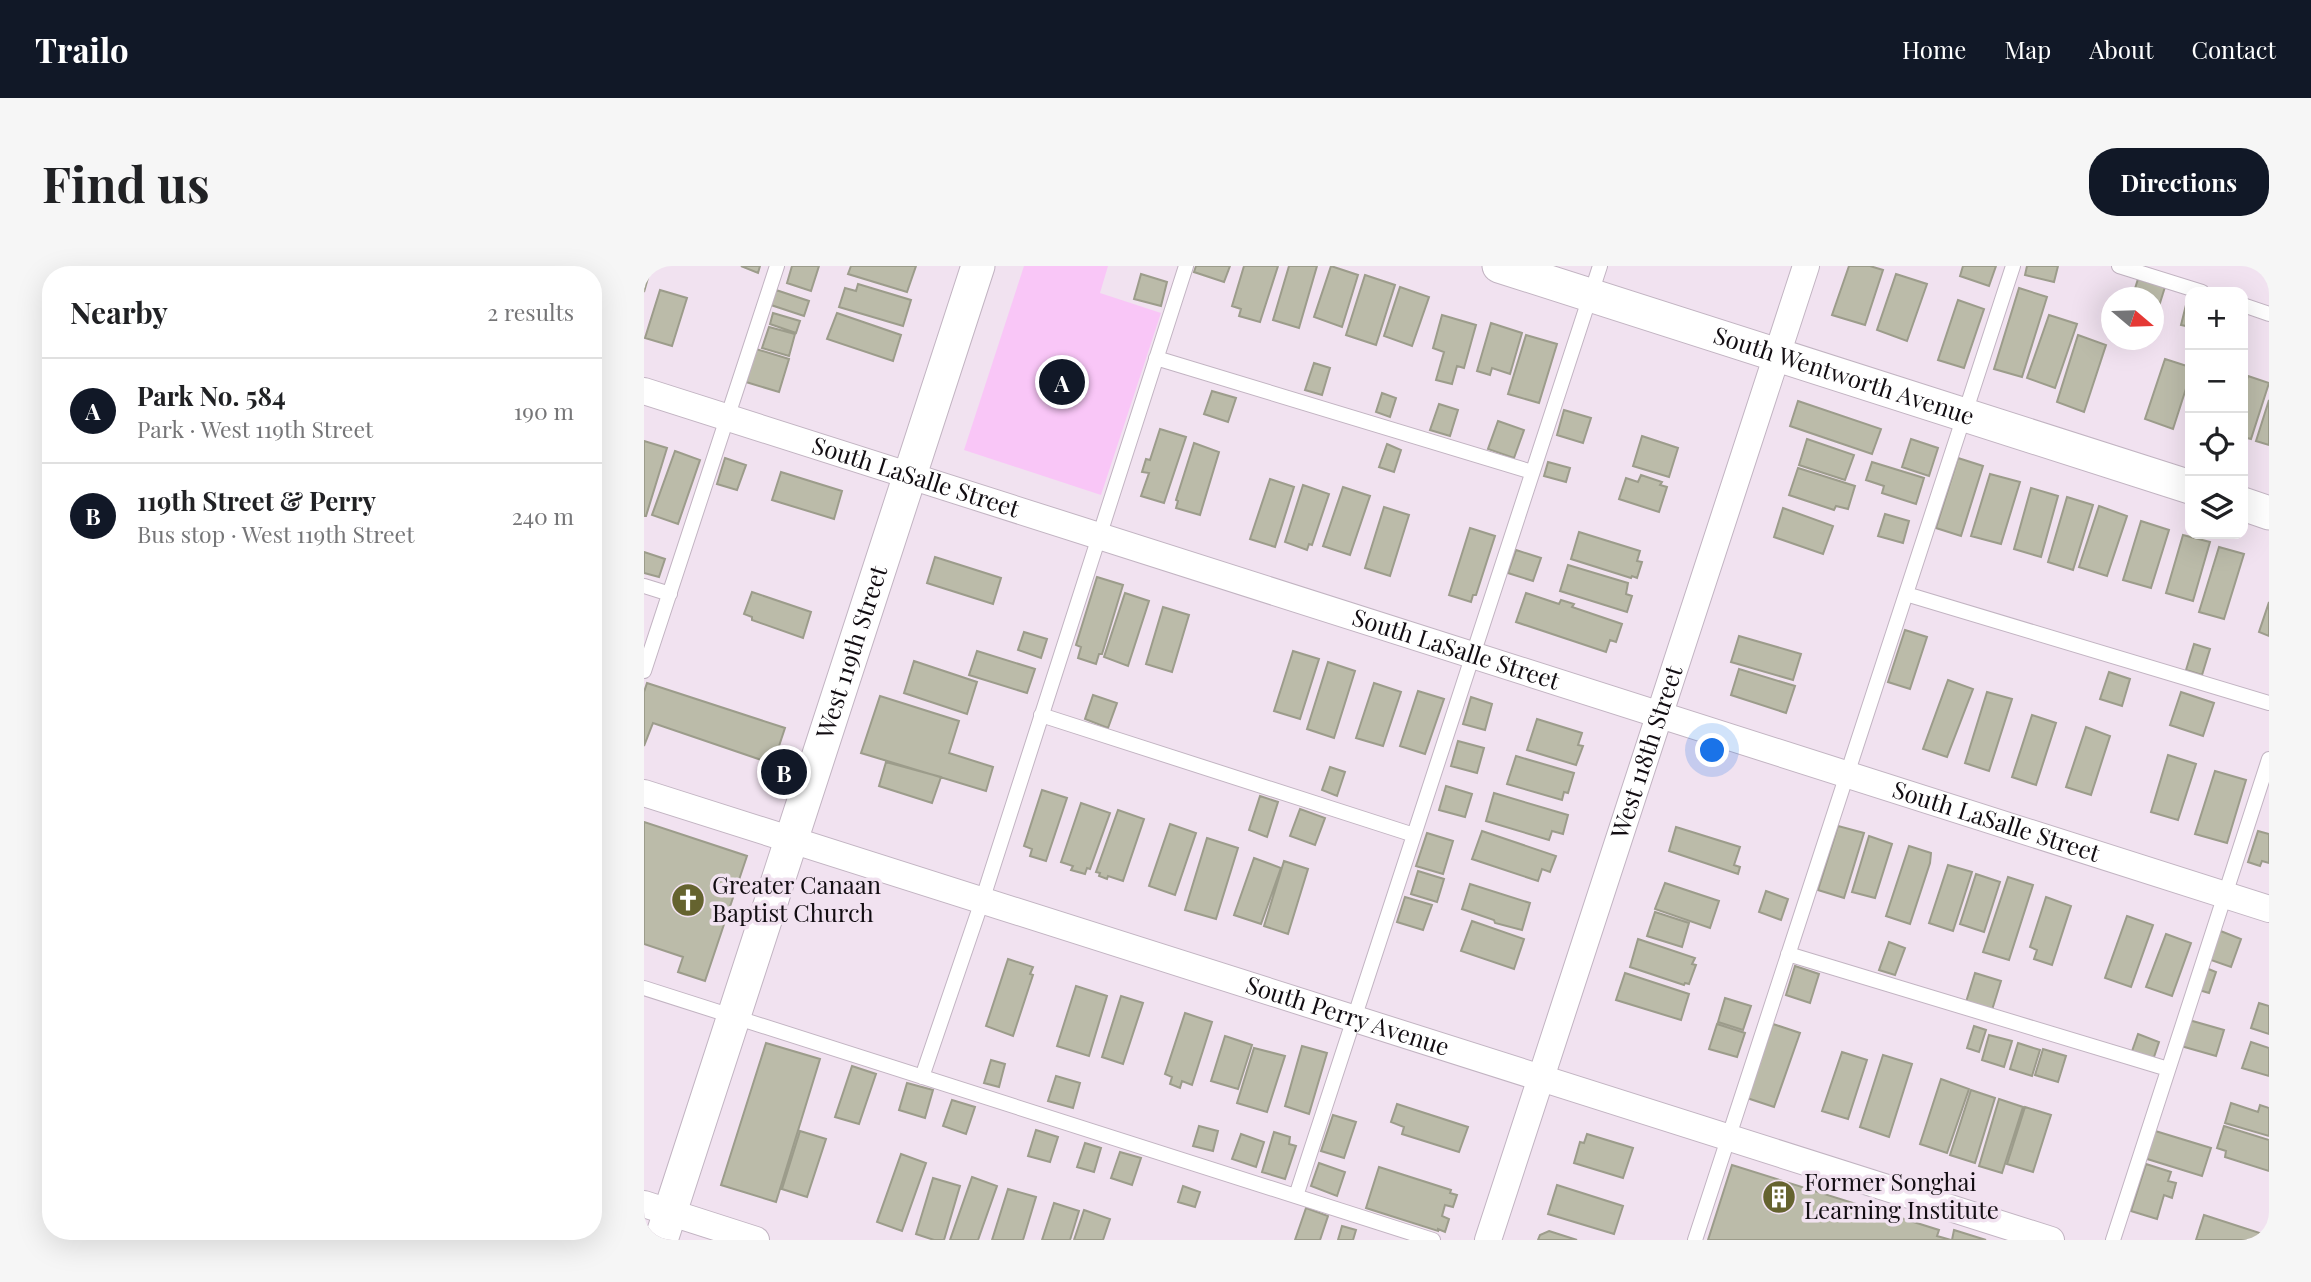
<!DOCTYPE html>
<meta charset="utf-8">
<style>
body{margin:0;font-family:"Playfair Display",serif;background:#f6f6f6;color:#202124}
.controls{position:absolute;right:21px;top:21px;display:grid;overflow:hidden;border-radius:14px;box-shadow:0 7px 28px #0002}
.controls button{width:63px;height:63px;display:grid;place-items:center;padding:0;border:0;border-bottom:2px solid #e0e0e0;background:#fff;color:#202124;font:35px sans-serif}
.compass{position:absolute;left:1457px;top:21px;width:63px;height:63px;border-radius:50%;background:#fff;box-shadow:0 7px 28px #0002;rotate:109deg}
.you{position:absolute;left:1069px;top:485px;width:24px;height:24px;margin:-18px;border:5px solid #fff;border-radius:50%;background:#1a73e8;box-shadow:0 0 0 10px #1a73e833}
.badge{display:grid;place-items:center;width:46px;height:46px;border-radius:50%;background:#111827;color:#fff;font-size:23px;font-weight:700}
.pin{position:absolute;translate:-50% -50%;border:4px solid #fff;box-shadow:0 2px 7px #0006}
.list{margin:0;padding:0;list-style:none}
h2{display:flex;justify-content:space-between;align-items:center;height:91px;margin:0;padding:0 28px;font-size:30px}
h2 small{font-size:23px;font-weight:400;color:#757577}
.list li{display:grid;grid-template-columns:46px 1fr auto;gap:21px;align-items:center;box-sizing:border-box;height:105px;padding:0 28px;border-top:2px solid #e0e0e0}
.list b{display:block;font-size:26px;white-space:nowrap}
.list p{margin:0;font-size:23px;white-space:nowrap;color:#757577}
.list em{font-size:23px;font-style:normal;color:#757577}
.icon{flex:none;width:38px;height:38px;fill:none;stroke:currentColor;stroke-width:2;stroke-linecap:round;stroke-linejoin:round}
.map{position:relative;flex:none;width:1625px;height:974px;overflow:hidden;border-radius:28px}
header{display:flex;align-items:center;gap:42px;box-sizing:border-box;height:98px;padding:0 35px;background:#111827;color:#fff}
header strong{font-size:33px}
nav{display:flex;gap:38px;margin-inline-start:auto;font-size:24px}
.intro{display:flex;align-items:center;justify-content:space-between;box-sizing:border-box;height:168px;padding:0 42px}
h1{margin:0;font-size:49px}
.button{padding:18px 32px;border-radius:28px;background:#111827;color:#fff;font-size:24px;font-weight:700}
main{display:flex;gap:42px;padding:0 42px}
aside{flex:1;background:#fff;border-radius:28px;box-shadow:0 7px 28px #0002}
.map>svg:first-child{display:block}
.green{fill:#f9c6f7}
.building{fill:#bbbba9;stroke:#9c9c8b;stroke-width:2}
.lines{fill:none;stroke-linecap:round;stroke-linejoin:round}
.service-casing{stroke:#c2b4c2;stroke-width:16}
.minor-casing{stroke:#c2b4c2;stroke-width:28}
.tertiary-casing{stroke:#c2b4c2;stroke-width:35}
.service{stroke:#fff;stroke-width:14}
.minor{stroke:#fff;stroke-width:26}
.tertiary{stroke:#fff;stroke-width:33}
.labels{text-anchor:middle;stroke-width:7;stroke-linejoin:round;paint-order:stroke}
.street-label{font-size:24px;fill:#120d12;stroke:#f1e2f0}
.poi-label{font-size:24px;fill:#120d12;stroke:#f1e2f0;text-anchor:start}
</style>
<header>
<strong>Trailo</strong>
<nav><a>Home</a><a>Map</a><a>About</a><a>Contact</a></nav>
</header>
<div class="intro"><h1>Find us</h1><a class="button">Directions</a></div>
<main>
<aside>
<h2>Nearby<small>2 results</small></h2>
<ul class="list">
<li><span class="badge">A</span><div><b>Park No. 584</b><p>Park · West 119th Street</p></div><em>190 m</em></li>
<li><span class="badge">B</span><div><b>119th Street &amp; Perry</b><p>Bus stop · West 119th Street</p></div><em>240 m</em></li>
</ul>
</aside>
<div class="map">
<svg width="1625" height="974" viewBox="0 0 1625 974">
<rect width="100%" height="100%" fill="#f1e2f0"/>
<!-- green -->
<path class="green" d="M380 0H464L456 27 517 47 457 229 320 184Z"/>
<!-- building -->
<path class="building" d="M0 0 7 1 0 26Z
M97 0H116L114 7Z
M148 0H175L167 25 143 17Z
M207 0H272L263 26 204 8Z
M552 0H586L580 16 550 6Z
M600 0H634L616 56 595 50 597 43 588 40Z
M645 0H673L655 62 629 54Z
M687 0 714 9 698 61 670 51Z
M1205 0H1226L1239 4 1221 59 1188 49Z
M1319 0H1352L1345 20 1316 10Z
M1383 0H1414L1410 16 1381 9Z
M497 8 523 16 517 40 490 33Z
M1252 8 1283 18 1263 75 1233 64Z
M721 9 751 19 732 79 702 69Z
M1494 13 1521 21 1511 53 1510 32H1488Z
M214 18 267 34 259 60 195 41 201 22 212 25Z
M756 21 785 31 768 80 740 70Z
M1375 22 1403 31 1378 111 1350 103Z
M16 24 43 32 28 80 1 72Z
M132 24 165 35 160 50 127 39Z
M1544 31 1546 32V61L1537 59Z
M1314 34 1340 43 1320 102 1294 94Z
M129 47 156 55 152 67 126 58Z
M193 47 257 69 249 95 183 73Z
M798 49 832 59 820 102 813 100 808 118 792 114 800 86 789 82Z
M1405 49 1433 58 1411 122 1383 112Z
M847 57 878 67 866 108 848 102 846 109 833 105Z
M125 61 151 68 145 90 118 82Z
M882 69 913 78 895 137 864 128Z
M1434 69 1462 79 1440 146 1413 136Z
M112 83 145 93 135 126 102 116Z
M1521 93 1546 101V110L1529 163 1501 153Z
M670 97 686 102 678 129 661 124Z
M1604 110 1625 117 1607 173 1599 171V120L1601 121Z
M568 125 592 132 584 156 560 148Z
M738 127 752 132 746 151 732 146Z
M1625 134V179L1612 175Z
M1154 135 1237 163 1228 188 1146 160Z
M795 138 814 144 806 170 786 164Z
M920 144 947 152 939 177 913 169Z
M854 155 880 164 870 192 844 183Z
M516 163 542 171 520 237 497 230 505 207 498 206 502 193 506 194Z
M998 170 1034 182 1025 211 989 200Z
M1163 173 1210 189 1201 214 1155 199Z
M1267 173 1294 182 1285 210 1258 201Z
M0 175 23 182 2 250H0Z
M550 177 575 186 556 249 532 242 534 235 532 234Z
M743 178 757 184 750 206 735 201Z
M31 185 56 194 34 258 8 249Z
M81 192 102 199 93 224 73 218Z
M1314 192 1339 200 1317 270 1292 262Z
M904 196 926 202 922 216 900 210Z
M1228 196 1280 212 1272 238 1238 227 1240 220 1222 214Z
M1154 202 1211 220 1204 243 1192 240 1190 244 1145 229Z
M137 206 198 225 190 253 128 234Z
M1346 208 1376 216 1357 278 1327 270Z
M997 209 1018 216 1016 219 1023 221 1015 246 975 233 982 212 994 216Z
M626 213 650 221 631 281 606 273Z
M659 219 685 228 668 279 665 278 663 284 641 276Z
M699 221 726 230 706 289 679 280Z
M1387 222 1414 230 1397 291 1370 283Z
M1423 231 1449 239 1429 304 1404 296Z
M1455 240 1483 250 1463 310 1435 301Z
M740 241 765 249 746 310 721 302Z
M1139 242 1189 260 1179 288 1130 271Z
M1241 248 1265 255 1259 277 1234 270Z
M1497 255 1525 264 1507 322 1479 314Z
M826 262 851 270 832 329H829L827 336 805 329Z
M935 266 996 285 993 295 998 296 993 312 988 310 987 312 927 293Z
M1539 269 1566 276 1549 335 1522 327Z
M1575 281 1600 288 1580 353 1555 346Z
M872 284 897 292 889 315 864 307Z
M0 286 21 293 15 311 0 307Z
M291 291 357 312 349 338 283 317Z
M924 299 984 317 982 328 988 330 983 346 916 325Z
M453 311 479 319 458 388H455L452 398 434 392 437 381 432 379Z
M108 326 167 346 159 372 108 354V351L100 348Z
M481 327 505 335 484 400 460 391Z
M882 327 915 338 917 334 930 338 928 341 978 358 972 376 966 374 962 386 872 356Z
M1625 336V370L1615 366Z
M519 341 545 349 528 406 502 398Z
M1261 364 1283 371 1266 423 1244 416Z
M380 366 403 373 397 392 374 384Z
M1095 370 1157 388 1149 414 1087 396Z
M1550 378 1566 383 1558 409 1542 404Z
M333 385 391 403 383 427 325 409Z
M649 385 675 393 656 453 630 445Z
M270 395 333 416 323 448 260 427Z
M684 396 711 405 690 472 663 463Z
M1095 403 1151 420 1142 447 1087 429Z
M1465 406 1486 413 1478 440 1456 433Z
M1304 414 1329 423 1303 491 1279 483Z
M3 417 141 462 129 498 9 457 0 480V426Z
M730 417 757 426 739 480 712 472Z
M774 425 800 433 781 488 756 480Z
M1343 426 1368 433 1345 505 1321 497Z
M1537 426 1570 437 1559 470 1526 459Z
M449 429 473 437 464 462 441 453Z
M236 430 315 455 305 487 349 501 342 525 217 487Z
M827 431 848 438 841 464 819 458Z
M1388 449 1412 457 1392 519 1368 511Z
M893 453 938 467 934 479 939 480 932 499 883 484Z
M1442 461 1466 470 1447 529 1422 521Z
M814 475 840 482 833 507 807 500Z
M1524 489 1552 498 1534 554 1507 546Z
M872 490 930 507 924 527 920 526 918 534 863 518Z
M242 496 297 511 288 537 235 520Z
M686 501 701 506 693 530 678 524Z
M1571 505 1602 514 1583 577 1551 568Z
M802 520 828 528 821 551 795 544Z
M398 524 423 532 402 595 386 590 388 583 380 580Z
M850 527 924 549 919 568 908 565 905 574 842 555Z
M616 530 634 536 623 571 605 564Z
M437 537 466 547 446 603 443 602 441 608 427 604 429 600 417 596Z
M656 543 681 552 671 579 646 570Z
M474 544 500 553 479 615 464 610 463 613 455 610 456 607 452 606Z
M0 556 103 590 61 715 34 706 39 691 0 678Z
M526 558 552 567 531 629 505 620Z
M1194 560 1220 567 1200 632 1174 624Z
M1032 561 1096 581 1090 599 1096 601 1094 608 1025 585Z
M838 565 912 590 906 606 898 603 894 615 828 593Z
M1614 565 1625 568V597L1618 595 1616 600 1604 596Z
M783 567 809 575 799 608 772 600Z
M1225 570 1248 578 1231 632 1208 626Z
M563 572 594 582 572 653 541 644Z
M1265 580 1287 587 1286 597 1266 658 1242 650Z
M610 592 637 602 617 658 590 649Z
M640 595 664 603 644 668 620 660Z
M1304 599 1328 606 1309 665 1285 657Z
M774 605 800 613 793 636 767 628Z
M1332 608 1356 616 1340 666 1316 658Z
M1364 611 1389 619 1365 694 1339 686Z
M1021 617 1075 635 1066 662 1011 643Z
M826 618 886 637 878 664 851 657 850 654 818 643Z
M1122 625 1144 633 1137 654 1115 646Z
M761 631 788 639 779 664 753 656Z
M1402 631 1427 640 1408 699 1390 693 1393 684 1386 681Z
M1011 646 1045 657 1038 681 1003 670Z
M1483 650 1509 659 1487 721 1461 712Z
M828 655 880 673 870 703 817 685Z
M1574 664 1597 673 1587 701 1564 693Z
M1522 668 1547 677 1528 730 1502 721Z
M994 673 1051 692 1048 698 1052 699 1045 718 1041 717 1040 719 986 701Z
M1245 676 1261 682 1251 709 1235 704Z
M364 693 389 701 386 708 389 709 369 770 342 760Z
M1151 700 1175 708 1166 737 1142 729Z
M1562 702 1572 706 1565 727 1555 724Z
M981 707 1045 728 1037 754 972 734Z
M1331 707 1357 715 1348 744 1322 736Z
M432 720 463 730 445 790 413 780Z
M477 730 499 737 479 798 458 791Z
M1081 732 1107 740 1099 764 1074 756Z
M1615 737 1625 740V768L1607 762Z
M541 747 568 756 548 819 538 815 536 822 526 818 528 811 521 808Z
M1545 754 1580 764 1572 790 1537 780Z
M1073 758 1101 767 1093 791 1065 783Z
M1129 758 1156 767 1130 841 1103 832Z
M1330 760 1342 764 1335 786 1323 782Z
M1494 768 1515 776 1508 797 1487 788Z
M1345 769 1368 775 1360 801 1338 794Z
M581 770 608 779 594 823 567 815Z
M1607 776 1625 782V810L1598 802Z
M122 777 176 793 132 936 77 919Z
M1374 777 1396 784 1388 810 1366 803Z
M658 780 683 787 665 848 641 840Z
M610 782 641 790 623 846 593 837Z
M1399 783 1422 790 1414 816 1391 809Z
M1198 786 1223 794 1204 853 1178 845Z
M1239 789 1268 798 1245 871 1216 861Z
M347 794 361 798 355 821 340 817Z
M208 800 232 808 215 858 191 851Z
M412 810 436 817 429 842 404 835Z
M1297 813 1325 823 1303 887 1276 878Z
M263 817 289 824 281 852 255 844Z
M1327 824 1351 832 1331 897 1306 889Z
M1355 833 1379 841 1358 907 1335 900Z
M308 834 331 841 322 868 299 860Z
M1587 837 1614 846 1616 839 1625 842V870L1581 857Z
M753 838 824 861 815 886 758 868 760 861 747 856Z
M1381 841 1407 849 1389 906 1363 898Z
M689 849 712 856 700 892 677 885Z
M555 860 574 865 569 885 549 880Z
M1580 860 1625 874V905L1581 891 1582 885 1573 882Z
M392 864 414 871 406 896 384 890Z
M1508 864 1567 882 1558 910 1500 892Z
M156 865 182 873 163 931 138 923Z
M630 866 646 871 645 878 652 880 641 913 618 906Z
M597 868 620 876 612 901 588 893Z
M943 868 989 882 979 912 930 897 936 876 940 877Z
M441 877 457 882 450 906 433 901Z
M476 886 497 892 488 919 467 912Z
M257 888 282 897 258 965 233 956Z
M675 897 701 906 693 930 667 920Z
M1502 898 1527 906 1524 915 1532 917 1528 932 1520 929 1513 953 1487 945Z
M1088 899 1295 964 1293 970 1307 974H1064Z
M735 901 807 924 806 927 813 929 809 941 801 939 798 950 805 953 801 966 794 963V965L722 942Z
M328 911 353 920 334 974H306Z
M289 912 316 920 300 974H290L272 968Z
M913 919 979 940 970 968 904 948Z
M539 920 556 926 551 941 534 936Z
M364 923 392 931 379 974H348Z
M410 937 435 945 426 974H398Z
M662 942 684 950 676 974H651Z
M440 944 466 953 459 974H430Z
M1560 949 1625 970V974H1552Z
M698 960 712 964 709 974H694Z
M1310 964 1342 974H1308Z
M905 965 933 974H894L896 969Z"/>
<g class="lines">
<!-- service casing -->
<g class="service-casing">
<path id="service" d="M1475 0 1558 26
M1599 39 1625 48
M512 92 888 206
M0 320 26 328
M1262 328 1625 437
M0 405 133 0
M397 449 770 569
M1144 688 1524 803
M0 722 789 974
M278 811 338 635 542 0
M652 930 956 0
M1051 974 1369 0
M1469 974 1625 493"/>
</g>
<!-- minor casing -->
<g class="minor-casing">
<g id="minor">
<path id="s1" d="M0 125 1625 643"/>
<path id="s2" d="M0 527 1407 974"/>
<path d="M0 938 112 974"/>
<path id="s3" d="M844 974 1162 0"/>
</g>
</g>
<!-- tertiary casing -->
<g class="tertiary-casing">
<g id="tertiary">
<path id="s4" d="M855 0 1546 221"/>
<path d="M1599 238 1625 247"/>
<path id="s5" d="M17 974 334 0"/>
</g>
</g>
<!-- service -->
<use href="#service" class="service"/>
<!-- minor -->
<use href="#minor" class="minor"/>
<!-- tertiary -->
<use href="#tertiary" class="tertiary"/>
</g>
<!-- icons -->
<defs>
<g id="church-disc" transform="scale(1.75)"><circle r="9.5" fill="#65632f" stroke="#f1e2f0"/><path d="M-1.2-6h2.4v3.5h3.3v2.4h-3.3V6h-2.4V-.1h-3.3v-2.4h3.3Z" fill="#fff"/></g>
<g id="building-disc" transform="scale(1.75)"><circle r="9.5" fill="#65632f" stroke="#f1e2f0"/><path d="M-4-6H4V6H1V3H-1V6H-4ZM-2.5-4.3h1.7v1.8h-1.7ZM.8-4.3h1.7v1.8H.8ZM-2.5-1h1.7V.8h-1.7ZM.8-1h1.7V.8H.8Z" fill="#fff"/></g>
</defs>
<g fill-rule="evenodd">
<use href="#church-disc" x="44" y="634"/>
<use href="#building-disc" x="1135" y="931"/>
</g>
<g class="labels">
<!-- street labels -->
<g class="street-label">
<text dy="8" stroke="none"><textPath href="#s4" startOffset="362">South Wentworth Avenue</textPath></text>
<text dy="8" stroke="none"><textPath href="#s1" startOffset="285">South LaSalle Street</textPath></text>
<text dy="8" stroke="none"><textPath href="#s1" startOffset="852">South LaSalle Street</textPath></text>
<text dy="8" stroke="none"><textPath href="#s5" startOffset="618">West 119th Street</textPath></text>
<text dy="8" stroke="none"><textPath href="#s3" startOffset="513">West 118th Street</textPath></text>
<text dy="8" stroke="none"><textPath href="#s1" startOffset="1419">South LaSalle Street</textPath></text>
<text dy="8" stroke="none"><textPath href="#s2" startOffset="738">South Perry Avenue</textPath></text>
</g>
<!-- poi labels -->
<g class="poi-label">
<text x="68" y="628">Greater Canaan<tspan x="68" dy="28">Baptist Church</tspan></text>
<text x="1160" y="925">Former Songhai<tspan x="1160" dy="28">Learning Institute</tspan></text>
</g>
</g>
</svg>
<div class="controls">
<button>+</button>
<button>−</button>
<button><svg class="icon" aria-label="locate" viewBox="0 0 24 24"><circle cx="12" cy="12" r="6"/><path d="M12 2v4M12 18v4M2 12h4M18 12h4"/></svg></button>
<button><svg class="icon" aria-label="layers" viewBox="0 0 24 24"><path d="M12 4l9 5-9 5-9-5zM3 14l9 5 9-5"/></svg></button>
</div>
<svg class="compass" viewBox="-18 -18 36 36"><path d="M0-13l5 13h-10z" fill="#e53935"/><path d="M0 13l5-13h-10z" fill="#757577"/></svg>
<div class="you"></div>
<div class="pin badge" style="left:418px;top:116px">A</div>
<div class="pin badge" style="left:140px;top:506px">B</div>
</div>
</main>
